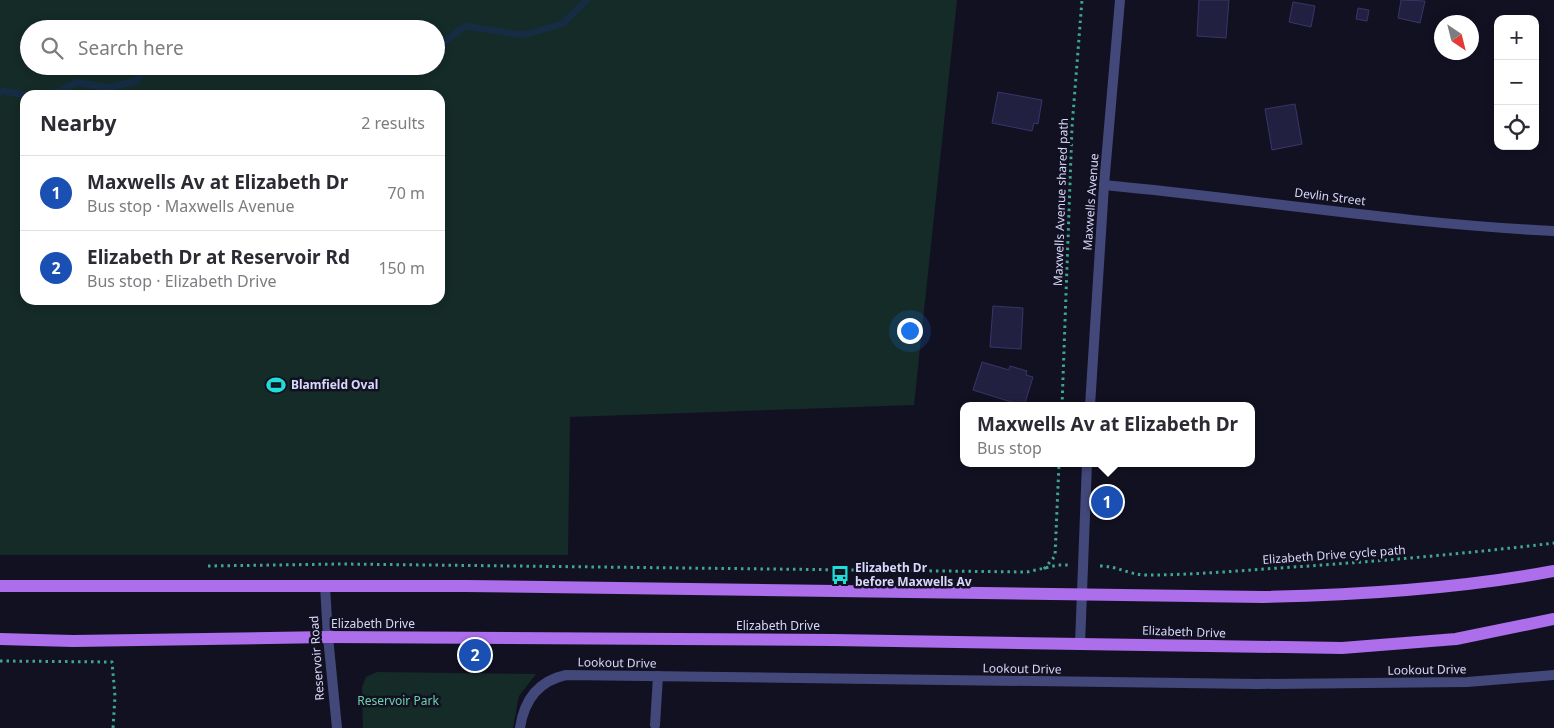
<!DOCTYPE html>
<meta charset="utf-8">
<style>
body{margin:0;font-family:"Noto Sans",sans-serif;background:#f2f2f3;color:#2b2b33}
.controls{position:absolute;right:15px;top:15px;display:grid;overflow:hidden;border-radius:10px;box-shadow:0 2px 8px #0003}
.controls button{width:45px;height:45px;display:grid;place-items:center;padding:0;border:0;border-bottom:1px solid #e1e1e2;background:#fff;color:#2b2b33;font:25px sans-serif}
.compass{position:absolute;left:1434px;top:15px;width:45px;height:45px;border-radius:50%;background:#fff;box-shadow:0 2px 8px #0003;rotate:145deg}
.you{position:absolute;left:909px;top:330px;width:18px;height:18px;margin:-12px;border:4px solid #fff;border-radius:50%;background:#1a73e8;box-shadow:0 0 0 8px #1a73e833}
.badge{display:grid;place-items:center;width:32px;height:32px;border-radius:50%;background:#267c7d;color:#fff;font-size:16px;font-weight:700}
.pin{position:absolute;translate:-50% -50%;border:2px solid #fff;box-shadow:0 1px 5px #0006}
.popup{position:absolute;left:960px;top:402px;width:295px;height:65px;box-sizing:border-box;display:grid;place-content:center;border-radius:10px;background:#fff;filter:drop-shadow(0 1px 4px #0005);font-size:16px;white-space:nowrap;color:#7c7c81}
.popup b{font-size:19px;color:#2b2b33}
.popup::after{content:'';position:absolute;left:50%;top:100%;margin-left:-10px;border:10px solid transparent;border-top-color:#fff}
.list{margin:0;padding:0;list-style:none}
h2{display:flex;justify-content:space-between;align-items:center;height:65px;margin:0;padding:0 20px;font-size:21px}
h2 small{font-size:16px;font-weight:400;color:#7c7c81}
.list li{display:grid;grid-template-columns:32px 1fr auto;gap:15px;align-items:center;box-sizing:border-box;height:75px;padding:0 20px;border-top:1px solid #e1e1e2}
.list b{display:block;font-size:19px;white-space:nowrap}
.list p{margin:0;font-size:16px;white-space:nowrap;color:#7c7c81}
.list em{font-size:16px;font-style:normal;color:#7c7c81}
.icon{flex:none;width:28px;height:28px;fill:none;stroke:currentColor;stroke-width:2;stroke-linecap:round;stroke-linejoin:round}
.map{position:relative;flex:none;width:1554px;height:728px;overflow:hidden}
.search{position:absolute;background:#fff;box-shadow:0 2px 8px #0003;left:20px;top:20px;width:425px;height:55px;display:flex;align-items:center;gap:12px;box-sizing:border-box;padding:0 18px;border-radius:28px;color:#7c7c81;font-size:19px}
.panel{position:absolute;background:#fff;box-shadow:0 2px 8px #0003;left:20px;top:90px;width:425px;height:215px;border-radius:15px}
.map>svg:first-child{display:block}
.green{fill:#152b28;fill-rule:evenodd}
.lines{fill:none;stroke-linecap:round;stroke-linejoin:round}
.stream{stroke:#152c43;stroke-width:7}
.building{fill:#222041;stroke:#393569}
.path{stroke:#3fa692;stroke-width:3;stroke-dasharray:2.5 4;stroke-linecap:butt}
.service{stroke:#43487b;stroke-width:10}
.minor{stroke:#43487b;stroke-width:10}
.tertiary{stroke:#43487b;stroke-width:10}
.primary{stroke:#ac6eeb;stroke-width:12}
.labels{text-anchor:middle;stroke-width:5;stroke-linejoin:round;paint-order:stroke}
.street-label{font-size:12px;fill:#d8d9fa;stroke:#121122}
.poi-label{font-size:12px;font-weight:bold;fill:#d8d9fa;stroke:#121122;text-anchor:start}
.park-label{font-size:12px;fill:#6ed0aa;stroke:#121122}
</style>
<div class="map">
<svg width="1554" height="728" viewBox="0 0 1554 728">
<rect width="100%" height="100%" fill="#121122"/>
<!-- green -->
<path class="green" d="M0 0H957L914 405 570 417 568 555H0ZM29 29H436V66H29ZM25 95H440V300H25Z
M377 672 536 674 519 696 513 728H363L362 687 366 677Z"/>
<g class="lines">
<!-- stream -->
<path class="stream" d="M436 48 465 26 523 35 562 24 587 0
M383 66 403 74 413 66
M0 93 3 91 26 95
M52 95 77 82 107 88 136 81 145 66"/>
</g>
<!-- building -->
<path class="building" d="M1199 0H1229L1226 38 1197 36Z
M1401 0 1425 1 1420 23 1398 18Z
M1293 2 1315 6 1311 27 1289 22Z
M1358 8 1369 10 1367 21 1356 19Z
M998 92 1042 100 1038 124 1034 123 1032 131 992 123Z
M1295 104 1302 144 1272 150 1265 109Z
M993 306 1023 308 1021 349 990 347Z
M982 362 1009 370 1010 366 1027 371 1026 375 1033 377 1024 406 973 390Z"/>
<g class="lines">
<!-- path -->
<path class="path" d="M1062 406 1072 127 1082 0
M208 566 342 564 1027 572 1058 565H1068
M1100 566C1118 566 1129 575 1147 575 1191 575 1235 571 1279 568 1371 562 1463 554 1554 543
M1044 569 1055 556 1059 463
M0 661 112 662 115 696 113 728"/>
<!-- service -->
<path class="service" d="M655 725 658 676"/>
<!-- minor -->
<path class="minor" d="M1104 185C1254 199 1403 224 1554 231
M325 586 328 637
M520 728C524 701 538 681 566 675L1257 684 1467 682 1554 675"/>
<!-- tertiary -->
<path class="tertiary" d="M1090 406 1104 185 1120 0
M328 637 337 728
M1080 644 1087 463"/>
<!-- primary -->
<path class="primary" d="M0 586H466L1263 597C1360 595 1458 589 1554 571
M0 639 73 641 328 637 833 640 1342 648 1456 639 1554 619"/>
</g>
<!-- icons -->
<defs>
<g id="stadium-bare" transform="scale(1.5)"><path d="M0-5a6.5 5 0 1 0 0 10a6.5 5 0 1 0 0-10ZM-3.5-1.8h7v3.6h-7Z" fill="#1fded8" stroke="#121122" stroke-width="2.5" paint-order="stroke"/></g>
<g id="bus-bare" transform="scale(1.5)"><path d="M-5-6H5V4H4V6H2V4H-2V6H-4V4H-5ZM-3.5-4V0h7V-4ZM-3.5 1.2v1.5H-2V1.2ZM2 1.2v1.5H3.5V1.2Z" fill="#1fded8" stroke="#121122" stroke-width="2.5" paint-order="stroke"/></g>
</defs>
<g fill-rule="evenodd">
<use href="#stadium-bare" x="276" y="385"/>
<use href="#bus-bare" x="840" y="575"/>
</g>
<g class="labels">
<!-- street labels -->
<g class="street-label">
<text transform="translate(1330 197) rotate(7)" y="4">Devlin Street</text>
<text transform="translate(1061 202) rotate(-88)" y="4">Maxwells Avenue shared path</text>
<text transform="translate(1091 202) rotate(-86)" y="4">Maxwells Avenue</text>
<text transform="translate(1334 555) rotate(-4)" y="4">Elizabeth Drive cycle path</text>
<text x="373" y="628">Elizabeth Drive</text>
<text x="778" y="630">Elizabeth Drive</text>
<text transform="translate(1184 632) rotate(2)" y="4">Elizabeth Drive</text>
<text transform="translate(317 658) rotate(-94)" y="4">Reservoir Road</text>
<text transform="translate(617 663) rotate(1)" y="4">Lookout Drive</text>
<text transform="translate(1022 669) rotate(1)" y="4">Lookout Drive</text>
<text transform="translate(1427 670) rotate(-1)" y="4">Lookout Drive</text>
</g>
<!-- poi labels -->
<g class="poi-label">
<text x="291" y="389">Blamfield Oval</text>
<text x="855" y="572">Elizabeth Dr<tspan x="855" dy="14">before Maxwells Av</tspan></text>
</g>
<!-- park labels -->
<g class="park-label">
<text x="398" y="705">Reservoir Park</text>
</g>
</g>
</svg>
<div class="controls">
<button>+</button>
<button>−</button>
<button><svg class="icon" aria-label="locate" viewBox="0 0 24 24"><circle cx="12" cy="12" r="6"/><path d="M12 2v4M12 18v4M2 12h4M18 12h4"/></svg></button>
</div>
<svg class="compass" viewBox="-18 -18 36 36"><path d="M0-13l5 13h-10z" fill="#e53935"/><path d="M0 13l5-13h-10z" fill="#7c7c81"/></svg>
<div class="you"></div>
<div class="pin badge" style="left:1107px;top:502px;background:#1a4fb4">1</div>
<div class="popup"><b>Maxwells Av at Elizabeth Dr</b>Bus stop</div>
<div class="pin badge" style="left:475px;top:655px;background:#1a4fb4">2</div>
<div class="search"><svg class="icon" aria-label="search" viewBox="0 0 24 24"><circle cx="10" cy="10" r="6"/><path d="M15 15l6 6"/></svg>Search here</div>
<section class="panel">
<h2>Nearby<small>2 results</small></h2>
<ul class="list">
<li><span class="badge" style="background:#1a4fb4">1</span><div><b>Maxwells Av at Elizabeth Dr</b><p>Bus stop · Maxwells Avenue</p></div><em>70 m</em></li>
<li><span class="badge" style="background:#1a4fb4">2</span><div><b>Elizabeth Dr at Reservoir Rd</b><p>Bus stop · Elizabeth Drive</p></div><em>150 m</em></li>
</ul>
</section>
</div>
